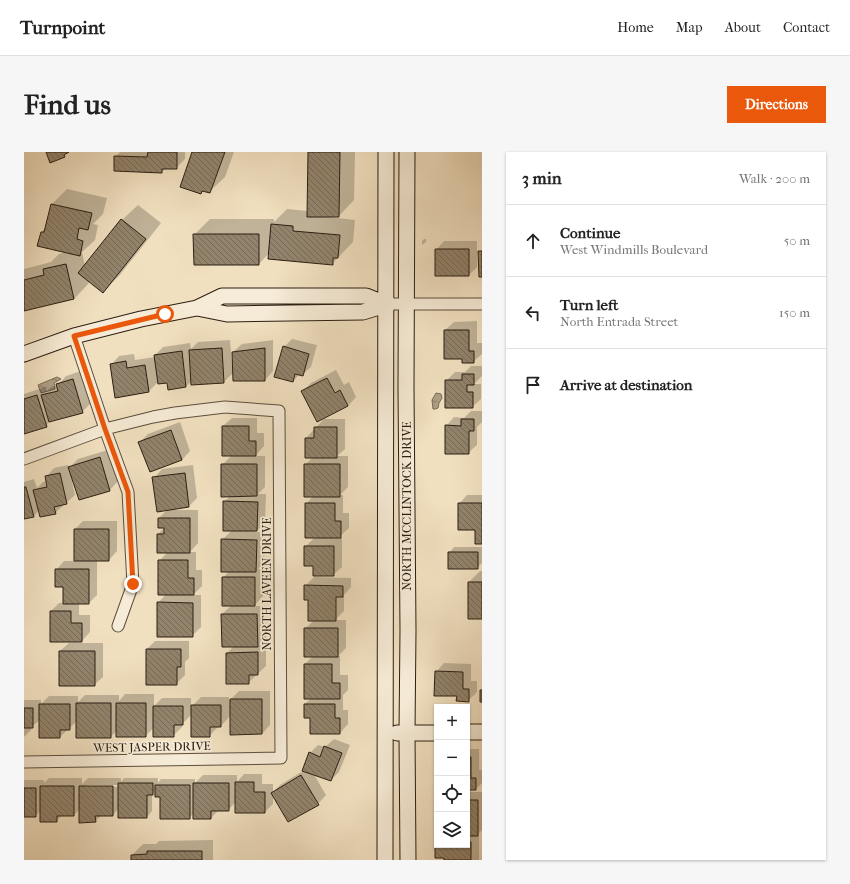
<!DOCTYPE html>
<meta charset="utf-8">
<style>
body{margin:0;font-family:"IM FELL French Canon",serif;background:#f6f6f6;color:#222}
.controls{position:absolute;right:12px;bottom:12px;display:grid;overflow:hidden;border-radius:0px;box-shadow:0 1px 3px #0004}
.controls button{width:36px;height:36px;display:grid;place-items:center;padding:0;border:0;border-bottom:1px solid #e0e0e0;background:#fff;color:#222;font:20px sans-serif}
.stop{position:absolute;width:12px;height:12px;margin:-9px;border:3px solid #ea580c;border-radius:50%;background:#fff}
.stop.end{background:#ea580c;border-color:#fff;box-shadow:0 1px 4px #0008}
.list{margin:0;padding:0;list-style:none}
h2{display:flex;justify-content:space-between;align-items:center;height:52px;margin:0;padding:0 16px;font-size:17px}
h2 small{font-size:13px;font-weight:400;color:#767676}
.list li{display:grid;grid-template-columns:26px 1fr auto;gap:12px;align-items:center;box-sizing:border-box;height:72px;padding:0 16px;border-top:1px solid #e0e0e0}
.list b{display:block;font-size:15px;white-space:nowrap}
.list p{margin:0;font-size:13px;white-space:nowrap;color:#767676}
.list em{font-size:13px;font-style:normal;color:#767676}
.icon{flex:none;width:22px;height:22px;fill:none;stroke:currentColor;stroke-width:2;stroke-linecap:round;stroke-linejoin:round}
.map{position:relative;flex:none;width:458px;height:708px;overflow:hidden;border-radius:0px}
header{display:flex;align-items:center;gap:24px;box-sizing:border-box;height:56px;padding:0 20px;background:#fff;border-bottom:1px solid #e0e0e0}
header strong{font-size:19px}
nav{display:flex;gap:22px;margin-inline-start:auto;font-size:14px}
.intro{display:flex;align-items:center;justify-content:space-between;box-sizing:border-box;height:96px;padding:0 24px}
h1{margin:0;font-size:28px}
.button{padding:10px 18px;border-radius:0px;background:#ea580c;color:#fff;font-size:14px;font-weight:700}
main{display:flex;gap:24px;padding:0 24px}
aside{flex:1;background:#fff;border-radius:0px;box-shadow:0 1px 3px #0004}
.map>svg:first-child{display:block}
.water{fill:url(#water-ripples);stroke:#7a6b57}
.shadow{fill:#0003;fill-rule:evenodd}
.building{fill:url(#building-back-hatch);stroke:#2b1e12}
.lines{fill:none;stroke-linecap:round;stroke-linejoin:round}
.street-casing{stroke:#5c4e3e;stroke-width:13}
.secondary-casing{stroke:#2b1e12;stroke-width:17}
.street{stroke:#f6ebd6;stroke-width:11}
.secondary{stroke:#f6ebd6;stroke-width:15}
.route{stroke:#ea580c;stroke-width:5}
.labels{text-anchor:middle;stroke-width:3.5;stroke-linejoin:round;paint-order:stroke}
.street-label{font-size:12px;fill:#2b1e12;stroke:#f6ebd6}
</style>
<header>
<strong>Turnpoint</strong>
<nav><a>Home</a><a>Map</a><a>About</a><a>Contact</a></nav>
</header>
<div class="intro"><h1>Find us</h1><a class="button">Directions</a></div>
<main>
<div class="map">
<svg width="458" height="708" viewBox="0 0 458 708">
<defs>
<pattern id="water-ripples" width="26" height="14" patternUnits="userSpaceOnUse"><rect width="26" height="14" fill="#ae9e85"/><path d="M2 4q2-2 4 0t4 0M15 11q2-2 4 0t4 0" fill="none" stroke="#8e806b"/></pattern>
<pattern id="building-back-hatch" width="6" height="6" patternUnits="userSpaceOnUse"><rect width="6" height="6" fill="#92836c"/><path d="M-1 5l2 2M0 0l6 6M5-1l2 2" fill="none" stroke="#776b57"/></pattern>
</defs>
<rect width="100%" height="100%" fill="#f1e0c0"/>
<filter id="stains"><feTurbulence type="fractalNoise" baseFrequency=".005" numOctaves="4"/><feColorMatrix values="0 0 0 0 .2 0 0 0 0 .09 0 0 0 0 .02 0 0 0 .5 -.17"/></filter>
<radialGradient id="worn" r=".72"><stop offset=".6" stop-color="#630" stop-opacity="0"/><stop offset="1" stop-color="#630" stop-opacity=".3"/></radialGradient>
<!-- water -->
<path class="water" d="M33 225 37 227 30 231 31 237 17 241 14 233Z
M412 241 417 242 418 246 415 251 414 256 411 257H409L408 248Z"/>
<!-- shadow -->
<path class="shadow" d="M96 0H161V7L152 16H142L138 20 91 5Z
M169 0H210L201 25 185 40 180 38 177 41Z
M285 0H331L330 48 315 64H305V65L331 68 329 90 308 112 245 101 235 112 170 83 186 67H250V70L263 57 284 59Z
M43 37 83 46 79 62 69 72 74 73 71 88 58 100 61 114 98 68 114 53 137 71 95 124 79 139 64 128 65 131 50 147 0 158V117L27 110 35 102 43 100 18 80 22 75 28 52Z
M400 87H402V90L398 93V89Z
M420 89H453V115L445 123 412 98Z
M453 169V191H458V202L449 210 439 206 421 178 430 170Z
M268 187 293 193 287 215 278 223 276 222 269 229 260 195Z
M206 188 208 214 210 213 209 200 218 192 249 188V219L241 228 210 220 200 230 168 229 162 234 144 230 133 231 125 239 87 213 95 204 110 202 111 208 131 205V203L139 195 166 191 167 197 174 190Z
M447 214H458V224L450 232H457V247L448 255 422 229 431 220H441Z
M312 218 320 233 325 230 332 245 324 254 279 239 287 231Z
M57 219 67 251 58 260 27 268 22 274 0 280V242L21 235 23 239 27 235 34 233 42 224Z
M447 259H458V270L453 275V293L444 301 422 274 430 265 440 266Z
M208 266H233V281H240V294L231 304H241V335L234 342H242L241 370 232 380H241L240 411 234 417H239V444L230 454H241L242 486 235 492H242V514L224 531 203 501 210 494 198 462 208 453 199 426 205 419 198 388 208 378 200 350 206 344 198 313 208 303 199 274Z
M300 267H321V297L313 304H324V335L316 343H319V361H325V376L314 386H318V415L309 423 290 413 281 395 291 385 282 352 289 344 281 313 289 305 282 286Z
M156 270 166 299 158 308 116 290 124 282Z
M84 298 94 329 86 338 48 330 51 343 31 361 15 358 10 364 0 366V330L10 327 13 336 19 330 23 329 22 325 30 316 44 313 45 316 54 307Z
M169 313 173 346 165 354 152 356V358H174V391L166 400H172V418H178V434L169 443H177V475L168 484 134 451 142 442 135 409 144 400 134 382 141 375H135V366L144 357 130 326 138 317Z
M443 343H458V391L452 377 435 352Z
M59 369H93V399L85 408H73V443L65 451H55V463H66V480L58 489 27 459 35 451H40V434L32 418 40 409H51V377Z
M430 395H458V411L453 416 425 401Z
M456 419H458V466L445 430Z
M290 425 327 426V435L320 443V459L311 468H322V496L314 504H316V523H324V538L319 543V558H324V572L316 581 287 565 281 552 287 546 281 512 289 504 281 477 290 468 281 434Z
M131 489H165V506L161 510V523L152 532 123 497Z
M45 491H79V525L70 533 36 499Z
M420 511 447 512V529H453V540L444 549 412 520Z
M215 539H246V573L238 582 207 563 197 574H194V575L185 584 168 562 158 572V575L149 584 130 576 121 584 93 579 86 585 53 569 36 585 16 568 7 575V578L0 585V548H17V552L25 544H54V550L61 543H95V549L101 542H130V554L138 546H167V555L177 545H205V549Z
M310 587 326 593 315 620 307 628 289 621 302 643 294 652 249 643V652L241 660 212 650 204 658H195L187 666 170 661 165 666 132 639 128 643V659L123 665 95 656 89 663H78L71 669 56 657 50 663H38L32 669 17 659 11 664H0V628H20V631L25 626H58V632L64 626H97V630L100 626H134V631L137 627H171V631L179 623H213V630L220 622H238V632H249V640L256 633 279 619 286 601 294 593 301 595ZM63 633H94V635H63Z
M443 597H455V618H458V631L452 637H443Z
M443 640H458V678L455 681V708H421V705H412V691L413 690V693H443Z
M189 688V708H108V703L119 692H132L135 689Z"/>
<!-- building -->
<path class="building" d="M22 0H45L40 3 41 5 26 11Z
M124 0H153V17H138V21L90 19V4L123 5Z
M168 0H201L186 41 178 39 177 42 156 35Z
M284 0H316L315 65H283Z
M27 52 68 61 64 78 55 76 53 87 59 89 56 104 13 94 17 80H20Z
M97 67 122 87 79 141 54 121Z
M247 72 269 74V79L316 83 314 106H309V113L244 107Z
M169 82H235V113H170Z
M411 97H445V124H411Z
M454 99H458V125H455Z
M42 112 50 147 0 159V128L20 123 19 117Z
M420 178H445V199H450V211H438V207H420Z
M259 194 285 202 279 224 271 222 269 230 250 225Z
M198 196 200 231 167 233 165 198Z
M241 196V229H209L208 200Z
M158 199 162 235 144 238 143 231 134 232 130 203Z
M102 209 103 216 121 213 125 240 91 246 86 212Z
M438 222H450V233H443V240H449V256H421V228H438Z
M303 226 311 241 316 238 324 254 293 270 277 239Z
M49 227 59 261 25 270 17 243 34 239 32 232Z
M13 243 23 275 0 282V247Z
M437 267H450V279H445V302H421V273L437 274Z
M198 274H225V289H232V304H198Z
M290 275H313V306H281V286H290Z
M147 278 158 308 126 320 114 290Z
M76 305 86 339 55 348 44 315Z
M197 312H233V344L197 345Z
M280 312H316V345H280Z
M36 321 43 352 30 355 32 362 16 365 9 338 23 335 21 324Z
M161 321 165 355 133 360 128 325Z
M0 335H2L10 365 0 367Z
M199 349 234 350 233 379H199Z
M281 351H311V369H317V386H281Z
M434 351H458V392H451V378H434Z
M134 366H166V401H133V382H140V376H134Z
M50 377H85V409H50Z
M197 387 233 388 232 420H197Z
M280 394H310V424H289V414H280Z
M424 400H454V417H424Z
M134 408H164V426H170V443H134Z
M31 417H65V452H39V435H31Z
M198 425H231V454H198Z
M444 430H458V467H444Z
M280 433 319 434V445H312V469H284V448H280Z
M133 450 169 451V485H133Z
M26 459H47V471H58V490H26Z
M197 462H233L234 495H198Z
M280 476H314V505H280Z
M122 497H157V515H153V533H122Z
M35 499H71V534H35Z
M234 500V523H225V532H202V501Z
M280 512H308V531H316V547H280Z
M411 519 439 520V537H445V550L432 549 433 544H410Z
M456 538H458V550H456Z
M206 547H238V582L206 583Z
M52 551H87V586H52Z
M92 551H122V585H92Z
M15 552H46V578H36V586H15Z
M280 552H311V566H316V582H286V566H280Z
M167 553H197V575H186V585H167Z
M129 554H159V573H150V585H129Z
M0 556H9V576H0Z
M300 594 318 601 307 629 278 619 285 600 296 605Z
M443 605H447V626H452V638H443Z
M277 623 295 653 264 670 247 641Z
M211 630H230V640H241V661H211Z
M94 631H129V643H123V666H94Z
M169 631H205V659H187V667H169Z
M131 633H166V667H136V645H131Z
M16 634H50V664H33V670H16Z
M55 634H89V664H71L72 670 55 671Z
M0 636H12V665H0Z
M443 648H454V684H443Z
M411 690H413V693H443V690H447V708H420V706H411Z
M123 699H178V708H107V703L123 702Z"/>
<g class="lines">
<!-- street casing -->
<g class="street-casing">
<path id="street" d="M371 152H458
M50 184 81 277 104 340 109 432 94 474
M0 307 81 277 129 265 151 261 201 255 255 259 257 606 0 610"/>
</g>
<!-- secondary casing -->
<g class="secondary-casing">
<path id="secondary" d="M383 0 382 236 384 478 383 581 384 708
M173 156 203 162 339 160 365 152
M0 202 50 184 117 167 173 156 198 144H342L362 152
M443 580H458
M373 581H413
M361 708 362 0"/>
</g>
<!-- street -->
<use href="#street" class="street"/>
<!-- secondary -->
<use href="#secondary" class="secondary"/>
</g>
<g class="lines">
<!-- route -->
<path class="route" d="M109 432 104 340 81 277 50 184 141 162"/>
</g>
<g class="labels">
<!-- street labels -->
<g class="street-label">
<text transform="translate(383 354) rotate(-90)" y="4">NORTH MCCLINTOCK DRIVE</text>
<text transform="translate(243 432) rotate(-90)" y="4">NORTH LAVEEN DRIVE</text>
<text transform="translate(128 595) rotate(-1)" y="4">WEST JASPER DRIVE</text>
</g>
</g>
<rect width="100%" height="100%" filter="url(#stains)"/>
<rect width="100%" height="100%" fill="url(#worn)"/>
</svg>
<div class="controls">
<button>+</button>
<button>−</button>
<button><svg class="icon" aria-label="locate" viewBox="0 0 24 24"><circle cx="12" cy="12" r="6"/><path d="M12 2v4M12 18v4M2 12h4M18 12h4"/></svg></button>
<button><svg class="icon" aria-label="layers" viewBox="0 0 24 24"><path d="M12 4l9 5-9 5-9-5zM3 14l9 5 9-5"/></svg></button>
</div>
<div class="stop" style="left:141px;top:162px"></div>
<div class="stop end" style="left:109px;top:432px"></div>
</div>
<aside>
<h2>3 min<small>Walk · 200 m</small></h2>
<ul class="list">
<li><svg class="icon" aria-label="ahead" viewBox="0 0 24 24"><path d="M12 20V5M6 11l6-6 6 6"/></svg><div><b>Continue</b><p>West Windmills Boulevard</p></div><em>50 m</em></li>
<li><svg class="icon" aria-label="left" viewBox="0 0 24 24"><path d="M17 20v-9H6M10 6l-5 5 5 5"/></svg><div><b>Turn left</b><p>North Entrada Street</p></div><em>150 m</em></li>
<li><svg class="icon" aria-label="arrive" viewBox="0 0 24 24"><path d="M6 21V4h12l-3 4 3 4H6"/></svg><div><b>Arrive at destination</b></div></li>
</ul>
</aside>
</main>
